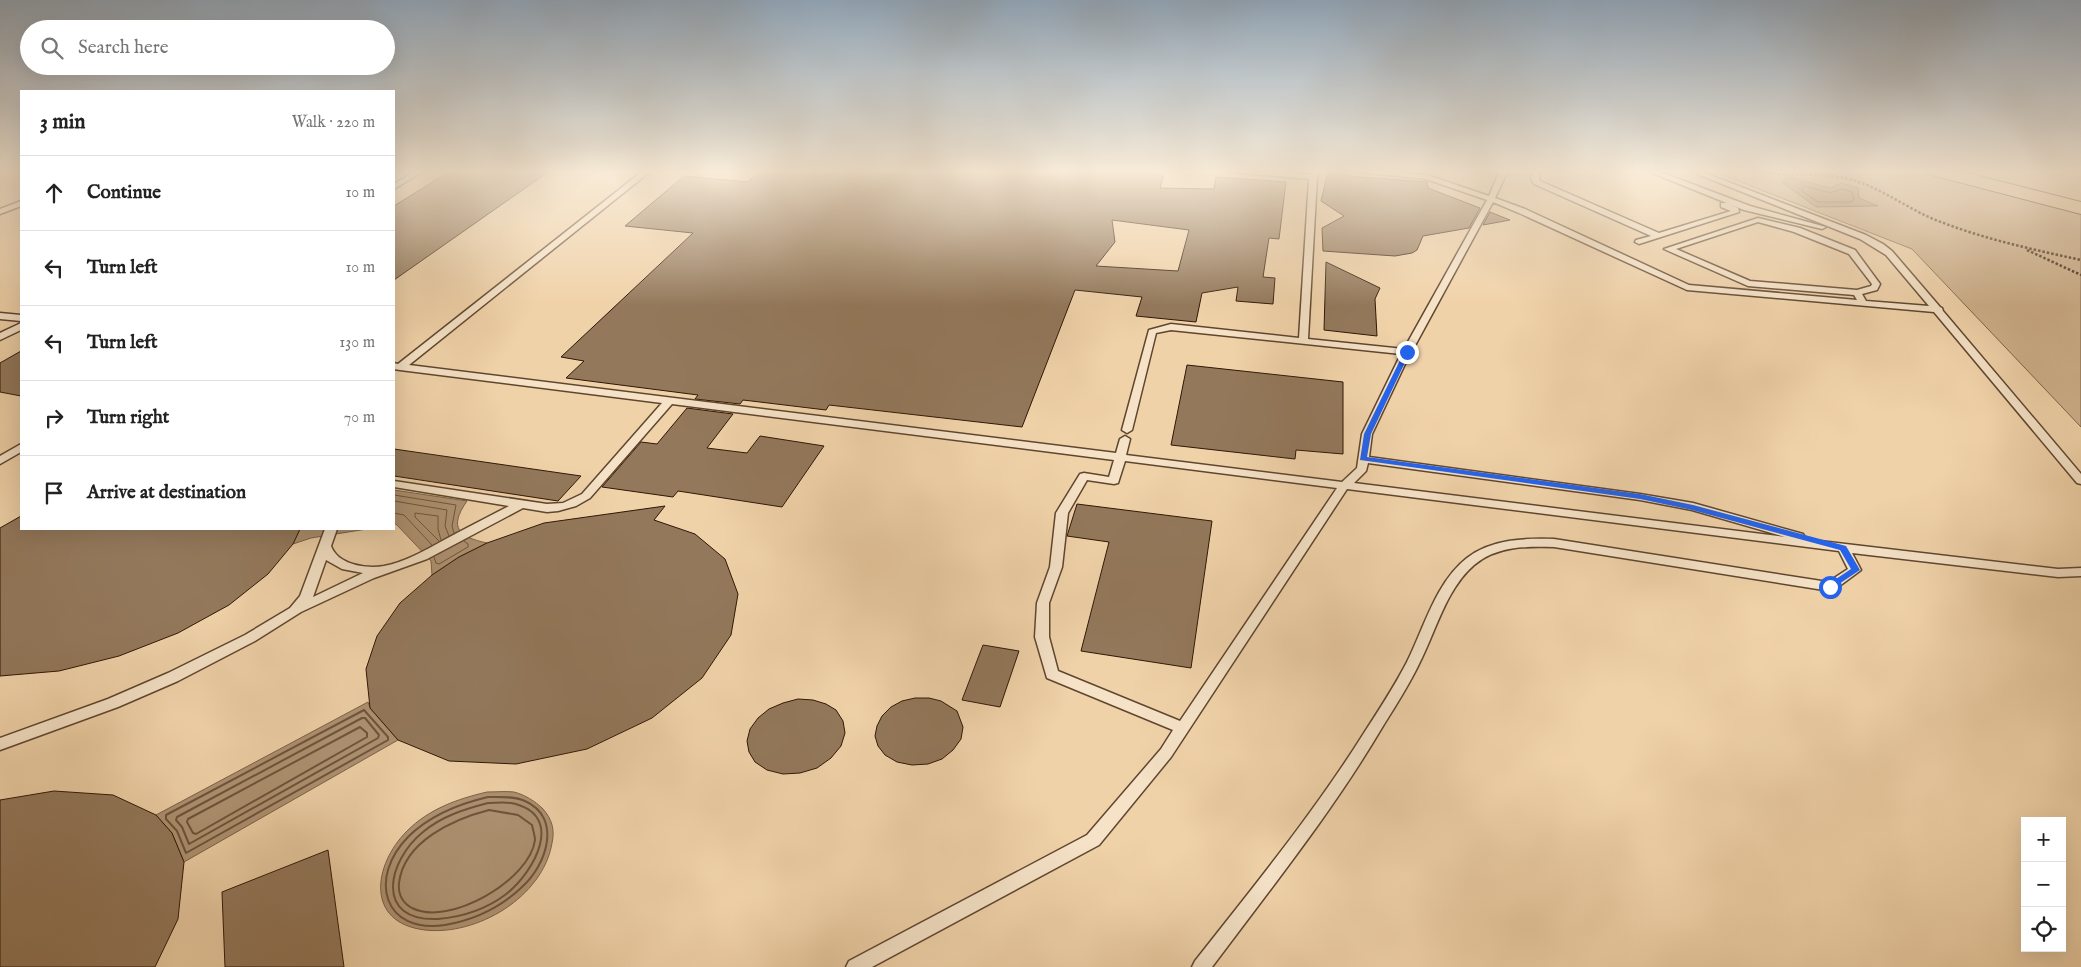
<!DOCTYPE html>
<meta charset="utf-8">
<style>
body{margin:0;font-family:"IM FELL English",serif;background:#f6f6f6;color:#222}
.controls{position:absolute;right:15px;bottom:15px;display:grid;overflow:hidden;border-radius:0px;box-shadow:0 5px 20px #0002}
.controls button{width:45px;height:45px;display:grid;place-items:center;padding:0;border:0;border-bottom:1px solid #e0e0e0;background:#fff;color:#222;font:25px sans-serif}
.stop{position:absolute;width:15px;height:15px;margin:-11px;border:4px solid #2563eb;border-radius:50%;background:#fff}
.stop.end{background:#2563eb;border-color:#fff;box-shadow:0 1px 5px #0008}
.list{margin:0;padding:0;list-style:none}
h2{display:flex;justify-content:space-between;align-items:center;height:65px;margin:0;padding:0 20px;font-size:21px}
h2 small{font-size:16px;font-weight:400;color:#767676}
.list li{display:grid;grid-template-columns:32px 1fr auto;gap:15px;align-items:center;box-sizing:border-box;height:75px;padding:0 20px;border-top:1px solid #e0e0e0}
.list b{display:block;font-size:19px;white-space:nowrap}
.list em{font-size:16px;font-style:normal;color:#767676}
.icon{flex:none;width:28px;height:28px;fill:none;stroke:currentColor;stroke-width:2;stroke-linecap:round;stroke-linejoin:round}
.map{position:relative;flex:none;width:2081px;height:967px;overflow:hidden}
.search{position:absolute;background:#fff;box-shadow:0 5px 20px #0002;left:20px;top:20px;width:375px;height:55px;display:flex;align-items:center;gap:12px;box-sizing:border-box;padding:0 18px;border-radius:28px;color:#767676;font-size:19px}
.panel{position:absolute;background:#fff;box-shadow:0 5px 20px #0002;left:20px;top:90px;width:375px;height:440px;border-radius:0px}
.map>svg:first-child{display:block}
.green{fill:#cfb28d;stroke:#7f644a}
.water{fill:#ae9272;stroke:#7b6147}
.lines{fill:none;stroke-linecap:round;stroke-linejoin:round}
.shore-far1{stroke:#6e543c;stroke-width:1}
.shore{stroke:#6e543c;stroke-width:2}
.building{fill:#93785b;stroke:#2f1706;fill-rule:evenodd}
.lane-casing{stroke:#5f462f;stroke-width:3}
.primary-casing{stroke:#2f1706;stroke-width:2}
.path{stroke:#2f1706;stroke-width:2.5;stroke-dasharray:2.5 2;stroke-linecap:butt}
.lane{fill:#f5e2c7;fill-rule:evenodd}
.primary{fill:#f0d2a9;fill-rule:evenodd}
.route{fill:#2563eb}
</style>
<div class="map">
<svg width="2081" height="967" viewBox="0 0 2081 967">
<rect width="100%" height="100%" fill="#f0d2a9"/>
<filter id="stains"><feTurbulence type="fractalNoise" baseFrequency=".004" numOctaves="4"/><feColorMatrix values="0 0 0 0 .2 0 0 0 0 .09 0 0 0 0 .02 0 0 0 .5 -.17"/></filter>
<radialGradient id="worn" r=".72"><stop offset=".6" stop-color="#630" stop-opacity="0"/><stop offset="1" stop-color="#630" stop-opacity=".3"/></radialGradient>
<!-- green -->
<path class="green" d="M1710 170H1926L2081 212V427L1912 249Z"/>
<!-- water -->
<path class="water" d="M1788 177 1831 188 1841 183 1858 188 1859 198 1878 206 1816 207 1782 182Z
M394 490 467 501C448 528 459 537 487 543L459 557 432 575 431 561 396 524H394Z
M300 529H367L311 538 293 544Z
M368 702 370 708 398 740 184 862 172 833 156 815Z
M487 792C496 792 506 791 514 792 525 795 535 801 543 809 552 819 555 830 552 843 543 897 477 936 425 930 365 923 373 865 407 831 429 809 457 799 487 792Z"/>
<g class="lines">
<!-- shore-far1 -->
<path class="shore-far1" d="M1805 186 1830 193 1842 189 1852 192 1854 200 1851 202H1818L1802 191V188Z
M394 495 456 505 452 526 454 533
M394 501 447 510 445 526 449 536
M394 513 404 515 432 545
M439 541 415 517V513L438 516V529L441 540
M434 557 436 563 439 564 468 547V544L464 541"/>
<!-- shore -->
<path class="shore" d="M364 710 388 737V740L186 853 177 831 166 819V815Z
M362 718H365L379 735 378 738 189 844 182 827 176 820 177 817Z
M360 727 367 733V737L196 834 193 833 187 822 188 819Z
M488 797C500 797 514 796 525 801 563 818 546 866 522 887 501 907 474 920 445 925 383 934 368 878 408 837 430 815 458 804 488 797Z
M488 803C495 803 503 802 511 803 567 814 534 873 505 895 486 909 462 917 438 919 374 922 387 861 423 832 442 816 465 809 488 803Z
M489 810 518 815 532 825C533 830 535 836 535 840 530 880 449 927 412 908 403 903 398 894 399 883 404 841 454 819 489 810Z"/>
</g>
<!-- building -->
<path class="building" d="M452 170H551L394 280V206Z
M760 170H1122L1121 172 1164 175 1160 188 1214 189 1216 177 1286 182 1279 239 1269 238 1263 277 1275 278 1273 304 1236 301 1238 287 1202 293 1196 322 1136 316 1142 297 1075 290 1022 427 829 405 826 410 743 400 740 404 695 399 698 395 566 378 584 361 561 357 693 233 625 226 684 176 748 182ZM1112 220 1189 230 1178 271 1096 266 1115 242Z
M1328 172 1339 173 1349 176 1427 182 1428 188 1480 208 1469 228 1423 236 1417 250 1412 253 1395 256 1323 251 1322 228 1344 216 1321 201Z
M1490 212 1510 220 1483 225Z
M1326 262 1380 288 1375 299 1377 336 1324 330Z
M21 351V396L0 392V363Z
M1187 365 1343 382V454L1296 450 1295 459 1171 445Z
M687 408 733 414 707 448 747 453 760 436 824 446 782 507 678 491 673 497 602 487 641 442 657 444Z
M394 449 581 476 558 501 394 476Z
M1077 504 1212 521 1191 668 1081 651 1109 542 1067 536Z
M665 506 654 520 695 534 725 559 738 594 731 635 702 678 652 718 587 749 516 764 449 761 398 740 370 708 366 669 377 636 400 603 432 575 459 557 487 543 544 523Z
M21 516V529H300L293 544 268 574 229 605 178 633 119 656 59 671 0 676V528Z
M983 645 1019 651 1000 707 962 700Z
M915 698H929L941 701 957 711 963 727 961 739 953 750 942 759 928 764 912 765 897 762 885 755 878 746 875 736 877 726 882 716 891 707 902 701Z
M798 699 813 700 826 704 836 710 843 721 845 733 841 746 831 758 817 768 800 773 783 774 767 770 755 762 749 752 747 741 750 729 758 718 769 709 783 703Z
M54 791 113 795 156 815 172 833 184 862 178 919 155 967H0V800Z
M328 850 344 967H225L222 892Z"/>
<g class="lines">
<!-- lane casing -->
<g class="lane-casing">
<path id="lane" d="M417 170H425L394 189V184Z
M644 170H652L409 365 1116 453 1120 439 1125 436 1130 439 1126 455 1342 482 1357 468 1362 434 1401 354 1171 330 1156 333 1132 430 1127 433 1122 430 1149 330 1171 324 1299 338 1309 179 1232 172 1229 170H1259L1310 175 1312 170H1320L1317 177 1308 339 1404 349 1487 200 1426 179 1357 172 1354 170H1381L1427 175 1489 196 1500 170H1508L1495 198 1525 209 1689 285 1857 300 1854 295 1748 286 1664 249 1758 218 1800 228 1855 250 1880 284 1877 290 1862 294 1866 301 1929 306 1886 255 1860 239 1687 170H1697L1866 235 1883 244 1892 251 1940 307 1942 308 1943 311 2081 474V484L2077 483 1934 312 1687 290 1519 213 1493 202 1405 364 1372 434 1369 457 1640 494 1693 503 1803 534 1805 537 1803 539 2058 569 2081 568V576L2058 577 1852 553 1861 570 1834 590 1830 591 1554 547C1527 546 1496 546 1474 565 1446 589 1436 631 1419 664 1409 685 1396 705 1383 726 1333 811 1271 888 1212 967H1192L1195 961C1253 887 1314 813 1364 733 1379 710 1394 687 1407 662 1424 628 1436 582 1467 558 1491 539 1525 538 1554 539L1828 582 1848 569 1839 551 1347 489 1171 757 1099 845 872 967H846L849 961 1087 835 1161 749 1173 730 1047 678 1035 637 1037 603 1050 567 1056 513 1080 474 1084 473 1109 477 1114 460 672 404 590 498 576 506 558 511 547 512 523 508 427 559 374 578 301 612 255 641 178 681 118 707 0 750V738L108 699 168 673 245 635 290 608 300 596 325 529H337L331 546C338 565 366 569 384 566 405 562 426 550 444 540 466 528 488 517 509 506L394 487V481L547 504 563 503 582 494 662 403 400 370 394 369V363L398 364ZM1758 222 1794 232 1849 254 1872 284 1871 286 1857 290 1750 281 1676 249ZM1125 461 1337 488 1180 721 1058 671 1049 637V603L1062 567 1068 513 1087 480 1114 484 1118 483ZM1368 463 1640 500 1692 510 1785 537 1354 483 1366 471ZM326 560 342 569 363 573 313 597Z
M1533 170H1541L1539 178 1540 181 1659 233 1731 211 1721 207V203H1727L1738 208 1739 212 1639 244 1635 242 1636 240 1651 236 1534 184 1531 178Z
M1645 170H1655L1750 206 1826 227 1822 229 1744 210Z
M21 201V206L0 214V209Z
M0 313 21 315V321L0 319Z
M21 323V330L0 340V333Z
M21 444V452L0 464V456Z"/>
</g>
<!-- primary casing -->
<g class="primary-casing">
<path id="primary" d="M1925 170H1956L2081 202V214L1928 174Z"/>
</g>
<!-- path -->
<path class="path" d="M1751 170C1783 178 1817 171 1849 179 1879 187 1904 206 1931 218 1979 238 2031 249 2081 260
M2027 250 2081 275"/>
<!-- lane -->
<use href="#lane" class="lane"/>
<!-- primary -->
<use href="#primary" class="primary"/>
</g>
<!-- sky -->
<linearGradient id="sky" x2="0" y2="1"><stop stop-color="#91a6b9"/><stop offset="0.56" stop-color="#f8ebd8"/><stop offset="1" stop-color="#f8ebd8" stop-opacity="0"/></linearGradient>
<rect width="2081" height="306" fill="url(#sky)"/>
<!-- route -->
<path class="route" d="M1407 350 1410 352 1371 434 1367 457 1640 494 1693 505 1846 546 1860 570 1830 590 1827 589V585L1851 569 1840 550 1692 510 1640 499 1360 460 1364 434 1404 352Z"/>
<rect width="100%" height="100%" filter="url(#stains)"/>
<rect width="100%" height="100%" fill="url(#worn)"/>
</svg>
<div class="controls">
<button>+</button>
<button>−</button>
<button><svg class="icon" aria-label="locate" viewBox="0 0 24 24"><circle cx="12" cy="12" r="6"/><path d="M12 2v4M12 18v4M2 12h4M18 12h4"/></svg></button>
</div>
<div class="stop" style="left:1830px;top:587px"></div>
<div class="stop end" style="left:1407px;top:352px"></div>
<div class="search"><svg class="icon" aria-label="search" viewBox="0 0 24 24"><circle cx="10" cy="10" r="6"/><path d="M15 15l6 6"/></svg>Search here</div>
<section class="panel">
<h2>3 min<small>Walk · 220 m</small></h2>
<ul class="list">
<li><svg class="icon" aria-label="ahead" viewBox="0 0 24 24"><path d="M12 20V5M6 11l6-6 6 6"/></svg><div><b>Continue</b></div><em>10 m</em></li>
<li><svg class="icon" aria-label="left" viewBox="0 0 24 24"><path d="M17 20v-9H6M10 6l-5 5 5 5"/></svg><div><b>Turn left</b></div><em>10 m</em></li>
<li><svg class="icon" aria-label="left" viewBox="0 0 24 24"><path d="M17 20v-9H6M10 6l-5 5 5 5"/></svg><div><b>Turn left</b></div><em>130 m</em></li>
<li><svg class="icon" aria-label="right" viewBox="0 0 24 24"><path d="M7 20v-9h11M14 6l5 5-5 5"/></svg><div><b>Turn right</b></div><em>70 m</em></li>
<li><svg class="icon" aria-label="arrive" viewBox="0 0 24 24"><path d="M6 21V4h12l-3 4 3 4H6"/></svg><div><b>Arrive at destination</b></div></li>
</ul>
</section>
</div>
